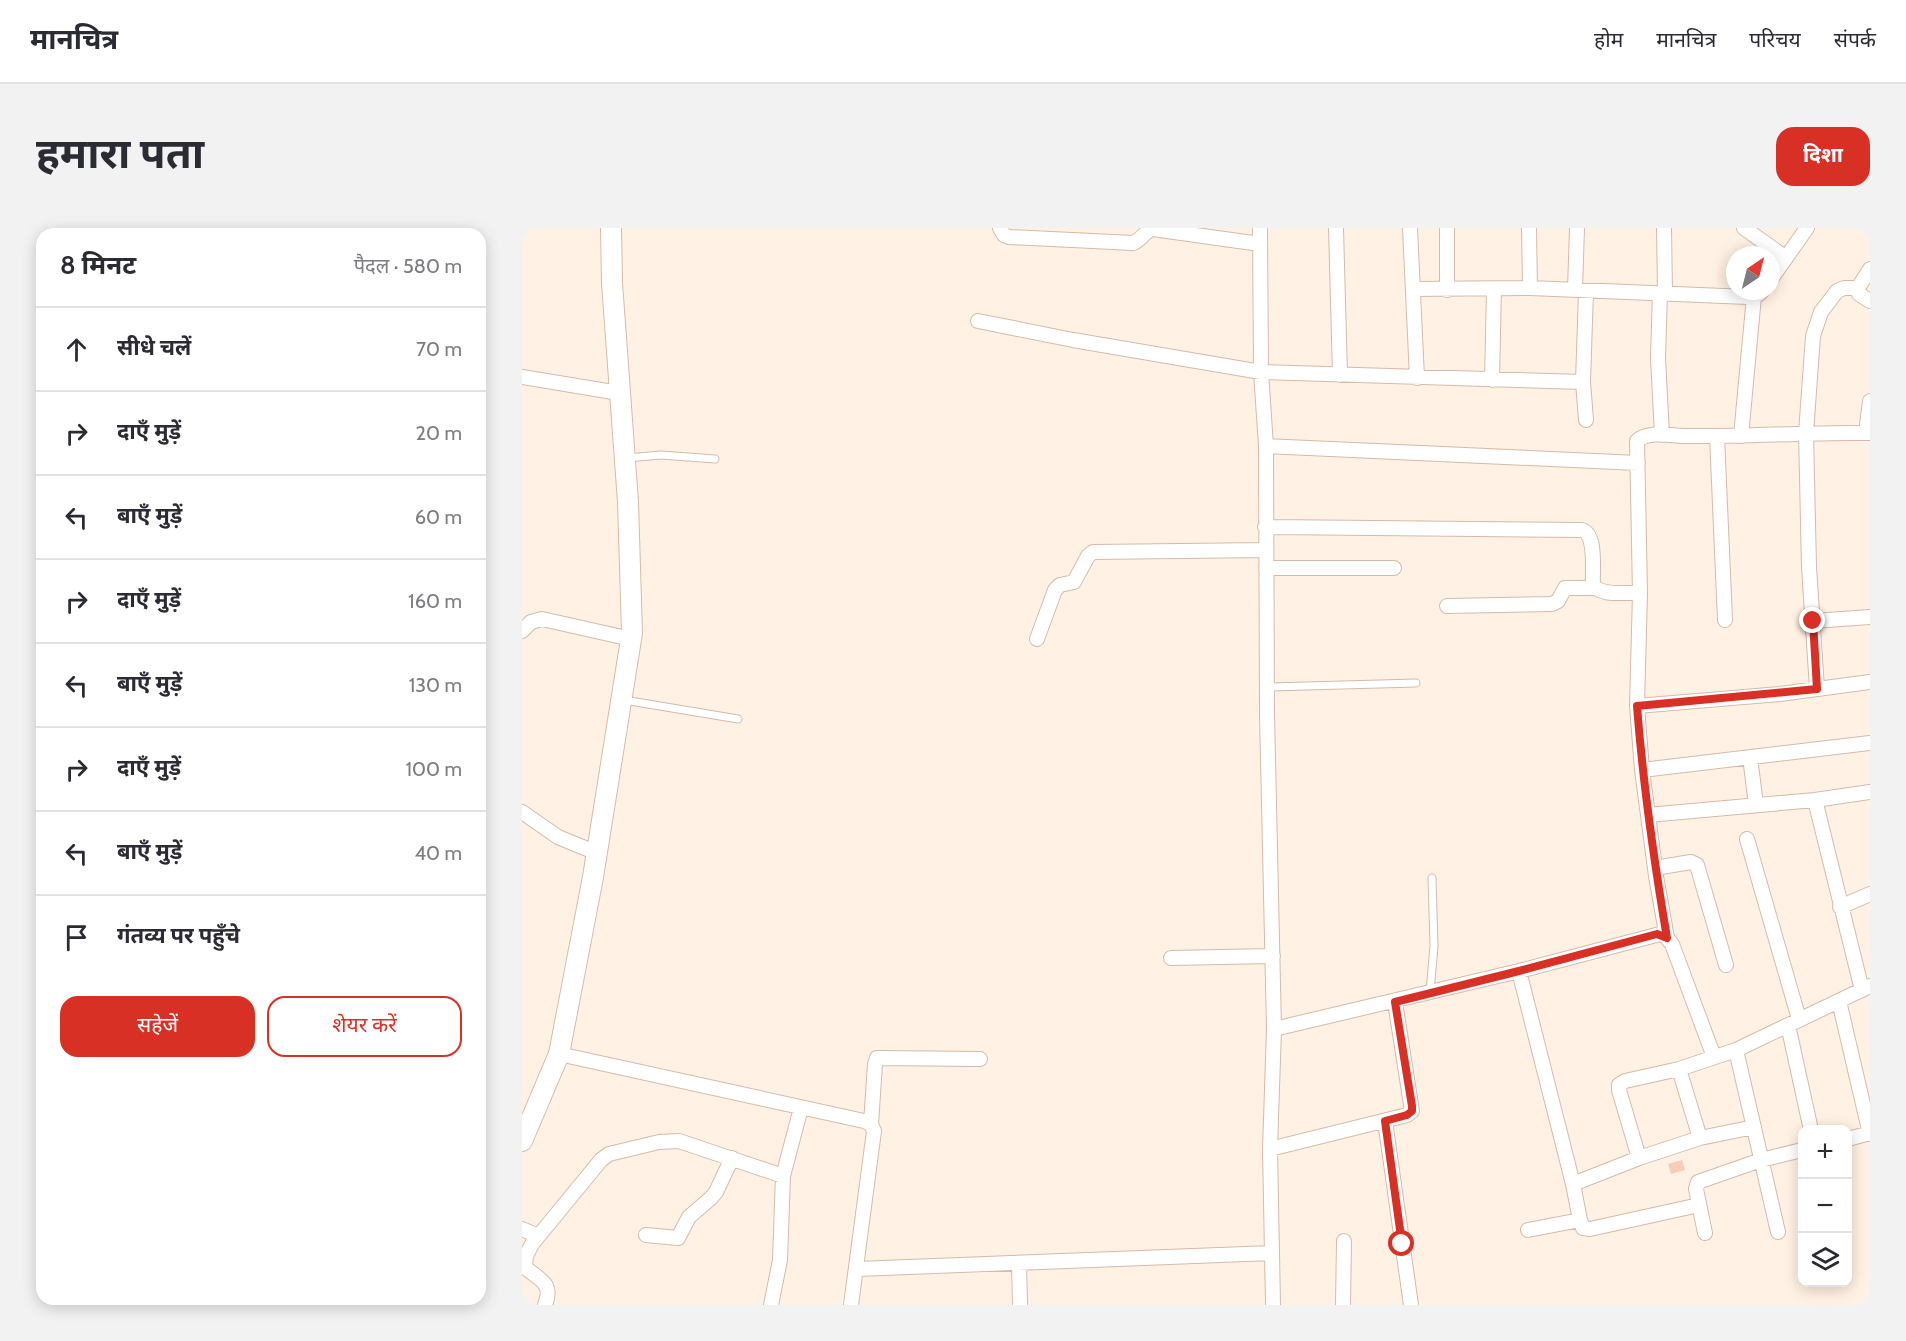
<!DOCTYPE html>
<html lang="hi">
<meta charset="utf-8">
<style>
body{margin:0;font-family:Cabin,"Noto Sans Devanagari",sans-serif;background:#f2f2f3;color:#2b2b33}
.controls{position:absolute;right:18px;bottom:18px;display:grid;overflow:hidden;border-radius:12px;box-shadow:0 3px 15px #0003}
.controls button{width:54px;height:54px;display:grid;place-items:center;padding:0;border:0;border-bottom:2px solid #e1e1e2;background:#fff;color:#2b2b33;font:30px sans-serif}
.compass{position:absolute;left:1204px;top:18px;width:54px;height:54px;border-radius:50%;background:#fff;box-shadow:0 3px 15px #0003;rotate:35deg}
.stop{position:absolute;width:18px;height:18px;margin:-14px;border:4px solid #d93025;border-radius:50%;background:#fff}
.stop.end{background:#d93025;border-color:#fff;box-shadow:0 2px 6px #0008}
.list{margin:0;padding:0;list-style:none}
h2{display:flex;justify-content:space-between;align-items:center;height:78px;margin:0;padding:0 24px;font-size:26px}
h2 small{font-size:20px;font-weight:400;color:#7c7c81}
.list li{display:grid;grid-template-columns:39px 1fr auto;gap:18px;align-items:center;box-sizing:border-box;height:84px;padding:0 24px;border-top:2px solid #e1e1e2}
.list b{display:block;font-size:22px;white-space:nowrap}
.list em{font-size:20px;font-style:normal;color:#7c7c81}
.actions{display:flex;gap:12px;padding:18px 24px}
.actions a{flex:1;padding:14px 0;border:2px solid #d93025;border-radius:18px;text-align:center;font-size:21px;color:#d93025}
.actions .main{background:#d93025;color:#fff}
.icon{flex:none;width:33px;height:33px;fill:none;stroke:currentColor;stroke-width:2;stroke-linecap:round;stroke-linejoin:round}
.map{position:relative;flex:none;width:1348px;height:1077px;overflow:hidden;border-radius:18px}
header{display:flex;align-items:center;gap:36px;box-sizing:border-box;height:84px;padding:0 30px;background:#fff;border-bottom:2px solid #e1e1e2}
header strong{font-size:28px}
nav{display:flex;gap:33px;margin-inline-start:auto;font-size:21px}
.intro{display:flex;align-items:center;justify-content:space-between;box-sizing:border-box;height:144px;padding:0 36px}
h1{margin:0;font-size:42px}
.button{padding:15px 27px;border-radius:18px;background:#d93025;color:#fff;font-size:21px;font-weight:700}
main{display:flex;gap:36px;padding:0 36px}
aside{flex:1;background:#fff;border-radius:18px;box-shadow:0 3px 15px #0003}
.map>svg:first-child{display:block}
.building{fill:#f7cdb8}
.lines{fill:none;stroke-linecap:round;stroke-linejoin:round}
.lane-casing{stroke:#d4baab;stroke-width:9}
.street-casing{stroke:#d4baab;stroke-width:16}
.secondary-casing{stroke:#d7baa8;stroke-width:22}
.lane{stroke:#fff;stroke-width:7}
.street{stroke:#fff;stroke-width:14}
.secondary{stroke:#fff;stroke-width:20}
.route{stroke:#d93025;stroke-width:8}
</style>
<header>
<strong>मानचित्र</strong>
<nav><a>होम</a><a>मानचित्र</a><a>परिचय</a><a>संपर्क</a></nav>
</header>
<div class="intro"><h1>हमारा पता</h1><a class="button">दिशा</a></div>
<main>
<aside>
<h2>8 मिनट<small>पैदल · 580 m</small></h2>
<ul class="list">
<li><svg class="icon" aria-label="ahead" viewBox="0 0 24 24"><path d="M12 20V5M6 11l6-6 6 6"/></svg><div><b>सीधे चलें</b></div><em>70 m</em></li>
<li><svg class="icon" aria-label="right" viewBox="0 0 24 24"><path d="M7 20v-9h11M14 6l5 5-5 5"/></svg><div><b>दाएँ मुड़ें</b></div><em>20 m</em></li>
<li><svg class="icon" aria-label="left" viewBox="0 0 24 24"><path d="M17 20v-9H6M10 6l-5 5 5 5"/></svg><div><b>बाएँ मुड़ें</b></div><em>60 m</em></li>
<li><svg class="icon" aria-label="right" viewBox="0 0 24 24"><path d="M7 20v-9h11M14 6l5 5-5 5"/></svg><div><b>दाएँ मुड़ें</b></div><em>160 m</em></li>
<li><svg class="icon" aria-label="left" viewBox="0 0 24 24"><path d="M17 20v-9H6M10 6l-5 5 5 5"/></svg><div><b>बाएँ मुड़ें</b></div><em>130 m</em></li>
<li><svg class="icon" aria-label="right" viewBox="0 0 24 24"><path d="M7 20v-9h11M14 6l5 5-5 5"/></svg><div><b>दाएँ मुड़ें</b></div><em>100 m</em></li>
<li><svg class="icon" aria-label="left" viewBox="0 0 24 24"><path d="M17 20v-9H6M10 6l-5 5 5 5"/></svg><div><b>बाएँ मुड़ें</b></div><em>40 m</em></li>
<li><svg class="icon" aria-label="arrive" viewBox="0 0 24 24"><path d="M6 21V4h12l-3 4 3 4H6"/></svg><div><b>गंतव्य पर पहुँचे</b></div></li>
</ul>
<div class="actions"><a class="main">सहेजें</a><a>शेयर करें</a></div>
</aside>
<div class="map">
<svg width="1348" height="1077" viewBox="0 0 1348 1077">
<rect width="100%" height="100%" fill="#fff2e4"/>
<!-- building -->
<path class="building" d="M1160 932 1163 942 1149 946 1146 936Z"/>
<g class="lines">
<!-- lane casing -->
<g class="lane-casing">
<path id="lane" d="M105 230 139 227 193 231
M745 459 894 455
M102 472 216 491
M908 764 912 718 910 650"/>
</g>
<!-- street casing -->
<g class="street-casing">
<path id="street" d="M478 0 482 7 487 9 611 15C620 12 622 3 631 1L738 16
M738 0 739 144 744 218 745 486 752 801 748 921 751 1077
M814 0 818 147
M888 0 895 150
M925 0V62
M1007 0 1008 60
M1142 0 1143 64
M1222 0 1264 30
M1348 41 1336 60 1337 66 1348 73
M1249 51 1285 0
M891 61 1008 60 1226 69 1237 66 1240 63
M1053 62 1055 0
M1138 65 1136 130 1140 207
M456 93 551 112 739 144 1061 154
M0 149 97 165
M970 152 972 61
M1064 192 1061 154 1064 63
M1344 205 1348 173
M1195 208 1203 392
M1219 208 1232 68
M744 218 1116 235
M743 299 1060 302C1075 307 1070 342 1071 356 1077 369 1104 364 1118 365
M744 340H872
M925 378 1030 376 1036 373 1043 360H1073
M1291 393 1348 389
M0 403 9 394 20 391 109 411
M515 411 533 362 538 357 552 354 566 328 571 324 744 322
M1295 461 1287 339 1284 205 1291 108 1299 84 1315 63 1322 60H1336
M1115 478 1258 466 1348 454
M1228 529 1234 577
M1120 542 1348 515
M1293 572 1340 762
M0 584 36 609 75 625
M1126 587 1293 572 1348 564
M1225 611 1277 791
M1133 640 1169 634 1175 637 1204 737
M1318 679 1348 666
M1145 710 1134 648 1120 542 1115 478 1118 365 1115 213C1125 203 1147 207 1160 208 1222 209 1285 204 1348 205
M649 730 751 728
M997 743 1051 956 1058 992 1006 1002
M1317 773 1348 906
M1266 797 1289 902
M752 801 997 743 1138 706 1143 708 1150 716 1192 829
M1214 822 1256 1004
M37 826 342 893 349 896 352 903 329 1077
M863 893 889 1077
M349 896 353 836 355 830 458 831
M1178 910 1232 899
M1326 911 1348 905
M748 921 885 887 890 883 873 774
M1117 930 1097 862V857L1103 853 1157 841 1214 822 1348 758
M1051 956 1117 930 1178 910 1157 841
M1058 992 1061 1000 1068 1001 1177 977
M0 1001 16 1008
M1183 1005 1174 961 1176 954 1239 932 1280 922
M124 1007 156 1010 167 989 189 970 194 964 210 930
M497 1035 498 1077
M335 1041 750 1025
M23 1077C31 1056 20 1053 5 1041L3 1037 4 1028 10 1016 79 932 87 926 137 914 157 913 261 948
M249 1077 258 1032 261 948 279 880
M821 1077 822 1013"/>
</g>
<!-- secondary casing -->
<g class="secondary-casing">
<path id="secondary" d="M0 913 37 826 71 649 110 405 106 274 90 55 89 0"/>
</g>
<!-- lane -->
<use href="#lane" class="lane"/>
<!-- street -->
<use href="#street" class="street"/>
<!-- secondary -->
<use href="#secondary" class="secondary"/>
</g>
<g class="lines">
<!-- route -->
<path class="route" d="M880 1016 863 893 885 887 890 883V878L873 774 997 743 1135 706 1145 710C1132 633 1121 556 1115 478L1295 461 1291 393"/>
</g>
</svg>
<div class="controls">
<button>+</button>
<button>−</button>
<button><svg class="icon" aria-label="layers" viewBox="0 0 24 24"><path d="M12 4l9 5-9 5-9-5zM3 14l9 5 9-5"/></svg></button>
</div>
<svg class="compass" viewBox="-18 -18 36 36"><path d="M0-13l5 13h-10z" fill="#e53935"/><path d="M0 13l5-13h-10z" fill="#7c7c81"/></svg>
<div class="stop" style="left:880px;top:1016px"></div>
<div class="stop end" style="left:1291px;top:393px"></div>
</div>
</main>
